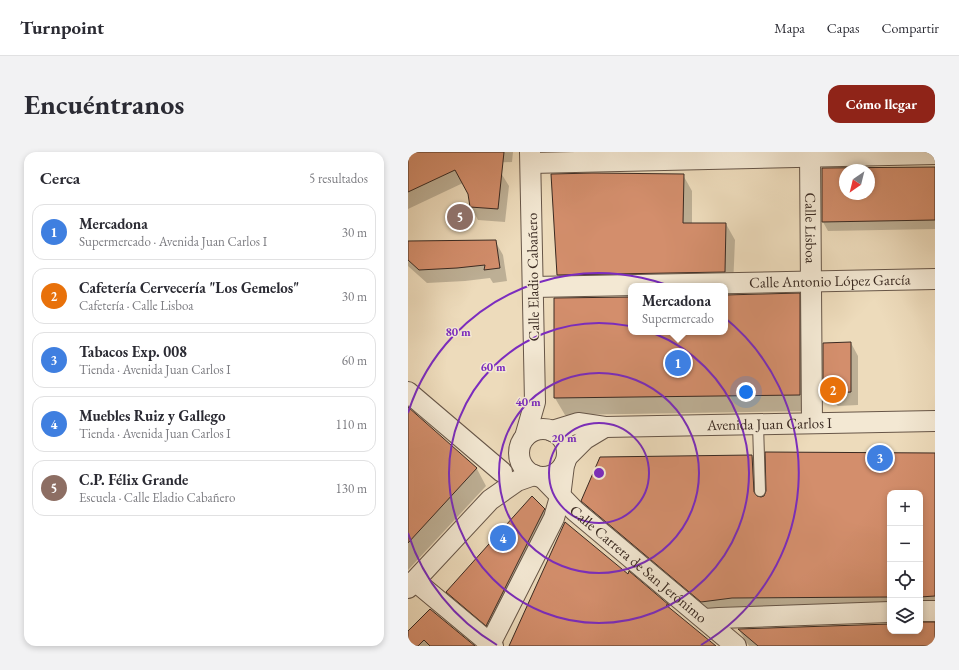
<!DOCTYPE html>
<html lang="es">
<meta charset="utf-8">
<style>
body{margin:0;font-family:"EB Garamond",serif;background:#f2f2f3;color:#2b2b33}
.controls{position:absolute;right:12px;bottom:12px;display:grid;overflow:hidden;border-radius:8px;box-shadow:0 2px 6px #0003}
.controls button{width:36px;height:36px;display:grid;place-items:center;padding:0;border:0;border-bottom:1px solid #e1e1e2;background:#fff;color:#2b2b33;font:20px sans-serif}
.compass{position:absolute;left:431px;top:12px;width:36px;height:36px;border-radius:50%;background:#fff;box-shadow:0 2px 6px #0003;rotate:215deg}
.you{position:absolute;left:338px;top:240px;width:14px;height:14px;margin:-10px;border:3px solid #fff;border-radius:50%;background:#1a73e8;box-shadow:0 0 0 6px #1a73e833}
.badge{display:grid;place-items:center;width:26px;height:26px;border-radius:50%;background:#8f2418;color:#fff;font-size:13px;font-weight:700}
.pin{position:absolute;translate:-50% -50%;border:2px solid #fff;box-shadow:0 1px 4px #0006}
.popup{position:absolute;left:220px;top:131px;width:100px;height:52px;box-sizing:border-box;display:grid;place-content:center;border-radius:8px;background:#fff;filter:drop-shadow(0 1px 3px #0005);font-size:13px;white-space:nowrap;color:#7c7c81}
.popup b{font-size:15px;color:#2b2b33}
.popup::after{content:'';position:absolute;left:50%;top:100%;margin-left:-8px;border:8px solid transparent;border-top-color:#fff}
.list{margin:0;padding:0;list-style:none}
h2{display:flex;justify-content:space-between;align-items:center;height:52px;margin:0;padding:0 16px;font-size:17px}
h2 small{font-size:13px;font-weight:400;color:#7c7c81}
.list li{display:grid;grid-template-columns:26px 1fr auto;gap:12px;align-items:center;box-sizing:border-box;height:56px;margin:0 8px 8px;padding:0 8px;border:1px solid #e1e1e2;border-radius:12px}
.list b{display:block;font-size:15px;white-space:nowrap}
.list p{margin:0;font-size:13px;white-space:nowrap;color:#7c7c81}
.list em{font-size:13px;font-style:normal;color:#7c7c81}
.icon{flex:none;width:22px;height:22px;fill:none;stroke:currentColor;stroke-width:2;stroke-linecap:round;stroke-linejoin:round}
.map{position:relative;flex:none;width:527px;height:494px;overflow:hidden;border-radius:12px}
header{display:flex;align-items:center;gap:24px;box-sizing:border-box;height:56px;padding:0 20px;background:#fff;border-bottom:1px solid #e1e1e2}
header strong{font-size:19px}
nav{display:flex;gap:22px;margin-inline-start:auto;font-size:14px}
.intro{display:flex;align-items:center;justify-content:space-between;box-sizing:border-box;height:96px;padding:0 24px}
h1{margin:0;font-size:28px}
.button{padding:10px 18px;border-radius:12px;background:#8f2418;color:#fff;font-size:14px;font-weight:700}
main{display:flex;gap:24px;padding:0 24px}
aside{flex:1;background:#fff;border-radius:12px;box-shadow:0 2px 6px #0003}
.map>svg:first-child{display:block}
.shadow{fill:#0003;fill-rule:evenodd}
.building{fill:#d38e6c;stroke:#3a2a22;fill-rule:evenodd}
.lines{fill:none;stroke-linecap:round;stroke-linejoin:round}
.service-casing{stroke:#675648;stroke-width:12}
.minor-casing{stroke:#675648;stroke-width:22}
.service{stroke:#f3e8d3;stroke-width:10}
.minor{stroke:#f3e8d3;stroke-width:20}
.ring{fill:none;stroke:#7b2cbf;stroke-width:2}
.labels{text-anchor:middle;stroke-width:3;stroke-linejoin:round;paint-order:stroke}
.street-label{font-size:15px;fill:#3a2a22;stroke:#f3e8d3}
.centre{fill:#7b2cbf;stroke:#f3e8d3;stroke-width:2}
.ring-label{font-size:12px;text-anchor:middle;font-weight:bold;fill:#7b2cbf;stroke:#f3e8d3;stroke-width:3;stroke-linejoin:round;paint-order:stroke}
</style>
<header>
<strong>Turnpoint</strong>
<nav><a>Mapa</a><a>Capas</a><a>Compartir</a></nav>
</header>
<div class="intro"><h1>Encuéntranos</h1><a class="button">Cómo llegar</a></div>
<main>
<aside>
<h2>Cerca<small>5 resultados</small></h2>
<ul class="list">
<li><span class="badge" style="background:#3f7fe0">1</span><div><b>Mercadona</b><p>Supermercado · Avenida Juan Carlos I</p></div><em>30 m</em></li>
<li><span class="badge" style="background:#e8710a">2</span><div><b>Cafetería Cervecería &quot;Los Gemelos&quot;</b><p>Cafetería · Calle Lisboa</p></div><em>30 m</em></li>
<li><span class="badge" style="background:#3f7fe0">3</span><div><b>Tabacos Exp. 008</b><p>Tienda · Avenida Juan Carlos I</p></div><em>60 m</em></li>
<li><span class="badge" style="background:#3f7fe0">4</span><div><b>Muebles Ruiz y Gallego</b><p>Tienda · Avenida Juan Carlos I</p></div><em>110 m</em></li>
<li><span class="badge" style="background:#8d6e63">5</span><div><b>C.P. Félix Grande</b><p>Escuela · Calle Eladio Cabañero</p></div><em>130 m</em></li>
</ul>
</aside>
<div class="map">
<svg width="527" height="494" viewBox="0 0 527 494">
<rect width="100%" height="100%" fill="#eddbbb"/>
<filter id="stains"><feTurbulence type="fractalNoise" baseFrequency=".005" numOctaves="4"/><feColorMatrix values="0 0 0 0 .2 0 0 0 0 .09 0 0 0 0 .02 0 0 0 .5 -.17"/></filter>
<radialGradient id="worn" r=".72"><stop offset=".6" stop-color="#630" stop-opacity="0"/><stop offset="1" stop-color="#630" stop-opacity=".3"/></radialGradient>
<!-- shadow -->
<path class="shadow" d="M0 0H105L104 10 79 11 93 21 101 34 97 70 70 68 63 55 61 41 55 31 0 57Z
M527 16V77L420 79 415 70V17ZM437 18H461V42H437Z
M275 23 284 39V72H318L327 88 325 135 159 139 150 123Z
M87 89 95 103 99 129 85 131 82 126 57 129 19 131 0 114V90Z
M391 142 401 159 402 259 157 263 147 246 223 146V180H317V144Z
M443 191 450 204V253L430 254 424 248 416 235Z
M0 256 69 317 78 334 0 418Z
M527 302V461H512V341H482V462L303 466 184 365 174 348 344 304 354 321V346Z
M136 357 146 375 88 490 49 457 39 440Z
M22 458 65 494H0V480Z
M512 471H527V494H341L331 478 482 473V479H512Z"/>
<!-- building -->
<path class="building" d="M0 0H96L90 57 62 55 60 42 47 18 0 40Z
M527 15V68L414 70V16ZM437 18H461V42H437Z
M185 21 276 22 275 71H318L317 120 149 123 143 22Z
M88 88 92 116 76 118 77 113 49 116 11 118 0 108V89Z
M392 141V243L146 246V146L223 145V180H317V143Z
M443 190V240L422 241 415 235V191Z
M0 255 69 316 0 391Z
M357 300 527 301V444L512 445V341H482V445L324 446 293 450 173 349 192 305 344 303 346 340 349 344 353 345 356 344 358 339Z
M124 344 137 357 136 358 78 474 38 440Z
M157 370 220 422 221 419 261 453H258L308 494H101Z
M22 457 67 494H22L16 488 10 494H0V479Z
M512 470H527V494H350L330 477 482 472V479H512Z"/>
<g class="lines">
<!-- service casing -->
<g class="service-casing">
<path id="service" d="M350 272 352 339"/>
</g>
<!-- minor casing -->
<g class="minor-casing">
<g id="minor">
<path id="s1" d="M402 0 404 271"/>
<path d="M123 11 527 2"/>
<path id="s2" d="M125 135 527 127"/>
<path d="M0 240 94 320"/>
<circle cx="135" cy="301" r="24"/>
<path id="s3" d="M144 279 170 271 197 275 527 269"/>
<path d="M117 285 127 250 122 0"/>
<path d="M159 305 177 287 197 275"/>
<path id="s4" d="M134 325 167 359 328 494"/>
<path d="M7 429 85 494"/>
<path d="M0 436 82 348 109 329 126 323"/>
<path d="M512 459H527"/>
<path d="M297 467 311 466 482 460"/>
<path d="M81 494 146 366 152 345 156 313"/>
</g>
</g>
<!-- service -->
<use href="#service" class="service"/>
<!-- minor -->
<use href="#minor" class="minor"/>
</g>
<!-- distance rings -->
<g class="ring">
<circle cx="191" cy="321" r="50"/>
<circle cx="191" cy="321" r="100"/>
<circle cx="191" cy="321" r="150"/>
<path d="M89 493A200 200 0 0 1 0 381M0 261A200 200 0 1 1 293 493"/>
</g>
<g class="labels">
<!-- street labels -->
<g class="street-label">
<text dy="5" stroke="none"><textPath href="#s1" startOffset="76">Calle Lisboa</textPath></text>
<text transform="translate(125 125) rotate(-91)" y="5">Calle Eladio Cabañero</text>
<text dy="5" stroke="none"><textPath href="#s2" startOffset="297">Calle Antonio López García</textPath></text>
<text dy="5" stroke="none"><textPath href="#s3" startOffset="219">Avenida Juan Carlos I</textPath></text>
<text dy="5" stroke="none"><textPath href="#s4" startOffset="130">Calle Carrera de San Jerónimo</textPath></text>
</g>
</g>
<circle cx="191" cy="321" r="6" class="centre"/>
<g class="ring-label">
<text x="50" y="184">80 m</text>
<text x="85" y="219">60 m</text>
<text x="120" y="254">40 m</text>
<text x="156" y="290">20 m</text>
</g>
<rect width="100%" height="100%" filter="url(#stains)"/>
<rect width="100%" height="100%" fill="url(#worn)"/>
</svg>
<div class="controls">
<button>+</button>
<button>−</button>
<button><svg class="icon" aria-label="locate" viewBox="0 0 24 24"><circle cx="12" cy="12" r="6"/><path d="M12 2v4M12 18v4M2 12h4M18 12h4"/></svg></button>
<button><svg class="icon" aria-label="layers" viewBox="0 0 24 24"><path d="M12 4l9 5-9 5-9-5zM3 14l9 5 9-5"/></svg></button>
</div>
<svg class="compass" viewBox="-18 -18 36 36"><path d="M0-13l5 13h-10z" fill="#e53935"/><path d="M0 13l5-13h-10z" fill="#7c7c81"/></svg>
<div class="you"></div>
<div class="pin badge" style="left:270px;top:211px;background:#3f7fe0">1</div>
<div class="popup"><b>Mercadona</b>Supermercado</div>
<div class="pin badge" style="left:425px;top:238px;background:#e8710a">2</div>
<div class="pin badge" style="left:472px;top:306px;background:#3f7fe0">3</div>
<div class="pin badge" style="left:95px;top:386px;background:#3f7fe0">4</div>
<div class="pin badge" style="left:52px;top:65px;background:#8d6e63">5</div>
</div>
</main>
